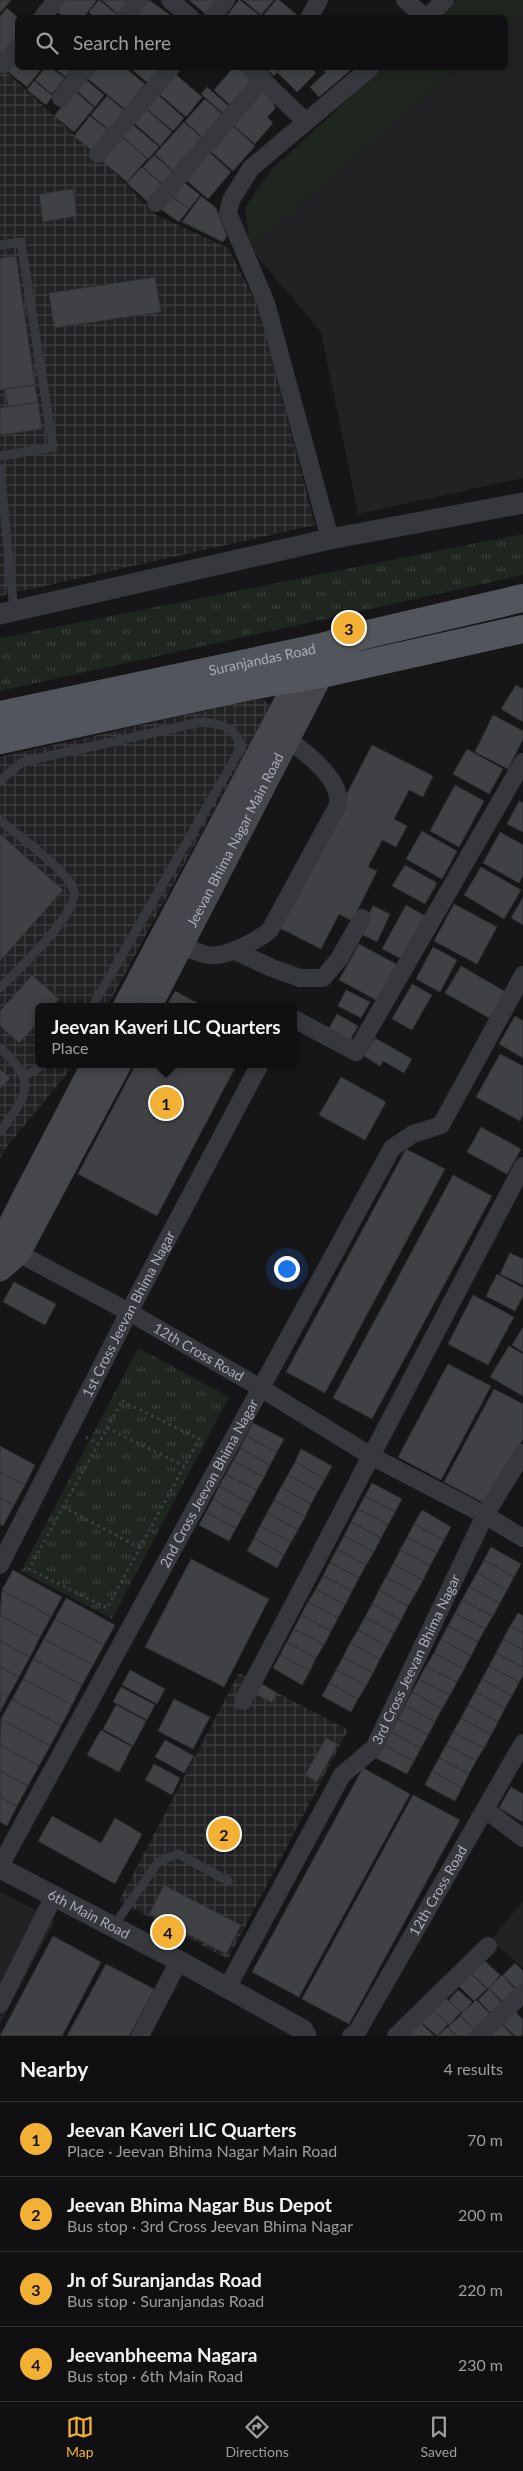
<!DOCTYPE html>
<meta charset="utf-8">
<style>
body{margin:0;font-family:Lato,sans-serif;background:#1e1e20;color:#f1f3f6}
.you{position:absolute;left:286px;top:1268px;width:18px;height:18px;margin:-12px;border:4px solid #fff;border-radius:50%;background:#1a73e8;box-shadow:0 0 0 8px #1a73e833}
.badge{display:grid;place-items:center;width:32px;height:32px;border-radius:50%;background:#f2b134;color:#111;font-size:16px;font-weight:700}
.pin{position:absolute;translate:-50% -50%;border:2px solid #fff;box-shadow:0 1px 5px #0006}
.popup{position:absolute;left:35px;top:1003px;width:262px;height:65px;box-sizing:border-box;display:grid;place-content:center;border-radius:8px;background:#101012;filter:drop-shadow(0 1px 4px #0005);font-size:16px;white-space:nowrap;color:#9c9d9f}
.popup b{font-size:19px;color:#f1f3f6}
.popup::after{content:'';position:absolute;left:50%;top:100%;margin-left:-10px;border:10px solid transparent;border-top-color:#101012}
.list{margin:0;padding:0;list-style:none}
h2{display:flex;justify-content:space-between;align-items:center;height:65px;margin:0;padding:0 20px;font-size:21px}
h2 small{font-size:16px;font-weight:400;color:#9c9d9f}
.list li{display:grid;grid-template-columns:32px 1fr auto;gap:15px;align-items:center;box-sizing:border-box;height:75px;padding:0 20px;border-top:1px solid #303032}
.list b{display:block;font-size:19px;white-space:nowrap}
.list p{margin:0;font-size:16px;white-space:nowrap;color:#9c9d9f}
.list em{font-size:16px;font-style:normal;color:#9c9d9f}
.icon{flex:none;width:28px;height:28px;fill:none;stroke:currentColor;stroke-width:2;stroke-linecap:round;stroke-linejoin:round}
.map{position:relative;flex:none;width:523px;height:2036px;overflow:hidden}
.search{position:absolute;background:#101012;box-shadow:0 2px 8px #0003;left:15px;right:15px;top:15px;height:55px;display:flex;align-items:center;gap:12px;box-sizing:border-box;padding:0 18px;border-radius:8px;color:#9c9d9f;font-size:19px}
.sheet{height:365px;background:#101012}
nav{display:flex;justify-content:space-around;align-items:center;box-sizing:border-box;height:70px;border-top:1px solid #303032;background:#101012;font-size:14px;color:#9c9d9f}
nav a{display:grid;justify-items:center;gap:2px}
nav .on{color:#f2b134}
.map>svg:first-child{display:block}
.built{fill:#222225}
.industrial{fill:url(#industrial-grid)}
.green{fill:#1e261f}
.park{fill:url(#park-tufts)}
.building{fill:#404145;stroke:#303034}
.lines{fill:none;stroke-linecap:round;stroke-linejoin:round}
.path{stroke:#3d3f44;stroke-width:3;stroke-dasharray:2.5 4;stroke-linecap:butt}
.service{stroke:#37383d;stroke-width:9}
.minor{stroke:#37383d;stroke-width:18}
.tertiary{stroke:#37383d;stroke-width:21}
.secondary{stroke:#45474d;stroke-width:25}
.primary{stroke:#53555c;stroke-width:28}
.labels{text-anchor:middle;stroke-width:4;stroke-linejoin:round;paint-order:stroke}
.street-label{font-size:14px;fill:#a8adb8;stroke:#111113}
</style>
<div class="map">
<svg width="523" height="2036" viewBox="0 0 523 2036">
<defs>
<pattern id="industrial-grid" width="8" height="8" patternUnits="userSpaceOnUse" patternTransform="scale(1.25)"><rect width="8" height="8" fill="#222225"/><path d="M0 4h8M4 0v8" fill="none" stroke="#3f3f43"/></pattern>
<pattern id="park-tufts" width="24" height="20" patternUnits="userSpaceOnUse" patternTransform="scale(1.25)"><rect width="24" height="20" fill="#1e261f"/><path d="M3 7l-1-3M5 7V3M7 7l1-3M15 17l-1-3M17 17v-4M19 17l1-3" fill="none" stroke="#3c433d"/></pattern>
</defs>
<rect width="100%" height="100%" fill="#161618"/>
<!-- built -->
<path class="built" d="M523 11V478L358 514 321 332 250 248 458 68H506V27Z
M0 1891 55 1921 0 2024Z
M523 1901V1968L491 1940Z"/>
<!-- industrial -->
<path class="industrial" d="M0 66 112 170 156 215 228 248 258 307 315 525 0 596Z
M262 698 270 706 107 1007H39V1064H75L5 1149 0 1159V757Z
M239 1673 348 1730 228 1959 119 1901Z"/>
<!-- green -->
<path class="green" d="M456 0H523V11L506 27V18H437Z
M382 68H458L250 248 245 207 272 169Z"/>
<!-- park -->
<path class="park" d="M523 534V575L0 691V638Z
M138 1348 229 1397 112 1619 21 1571Z"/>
<!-- building -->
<path class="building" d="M0 0H11L1 12 0 11Z
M63 0H95L96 1 83 18H65L55 10Z
M99 0 119 16 118 18H95L89 12Z
M102 0H131L119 15Z
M149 0 170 15 168 18H135Z
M189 0H222L208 16Z
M239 0H240L260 16 225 18Z
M243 0H274L261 15Z
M276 0H279L297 15 295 18H261Z
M7 8 18 18V36L0 56V16Z
M18 56V68H42L27 87 6 70Z
M45 68H51L65 78 52 94 35 80Z
M54 68H70L72 69 66 77Z
M97 68H125L145 84 125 109 88 79Z
M130 68H162L149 84Z
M233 68H238L254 81 232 107 214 90Z
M265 68H281L274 76Z
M282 68H311L316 73 297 92 277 72Z
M321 68H353L319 97 310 87 326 72Z
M174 73 202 97 186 117 157 92Z
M85 79 104 95 95 107 76 90Z
M34 81 53 96 46 105 27 90Z
M207 87 231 108 225 115 201 94Z
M75 91 94 108 74 132 54 116Z
M262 92 273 102 275 109 267 117 273 123 255 144 233 125Z
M156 93 184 118 173 131 145 107Z
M107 96 125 111 109 130 91 115Z
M205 99 225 117 205 140 185 121Z
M144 107 172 132 160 146 132 121Z
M90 116 110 132 94 152 74 136Z
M184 122 204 140 175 173 155 154Z
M131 123 159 147 148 159 121 135Z
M232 125 255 146 233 171 210 151Z
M121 136 147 159 127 182 101 160Z
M209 152 231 172 208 199 185 179Z
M154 155 174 173 163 185 143 167Z
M142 167 163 186 148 202 127 183Z
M182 181 200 195 189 209 171 195Z
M73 189 77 216 43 222 39 194Z
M169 195 189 209 179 222 159 208Z
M201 196 216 208 227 236 223 242 182 222Z
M16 256 35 385 0 390V258Z
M155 277 161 312 54 328 49 293Z
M35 385 38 402 8 407 5 389Z
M38 402 42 429 0 435V408Z
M516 685 523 689V722L501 709Z
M493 715 523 731V739L508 769 475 752Z
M372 745 433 776 423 797 409 790 394 819 407 826 396 847 382 840 368 867 377 871 353 919 357 923 339 914 321 949 278 927Z
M467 749 503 769 489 794 453 774Z
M455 785 484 801 459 847 430 831Z
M519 801 523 803V832L507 824Z
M422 831 457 851 442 879 406 859Z
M500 832 523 845V875L519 883 483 863Z
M0 834 63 890 0 961Z
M405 865 437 883 425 904 392 886Z
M481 867 521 890 504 919 464 895Z
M523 897V925L511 918Z
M454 904 497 927 477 964 434 941Z
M406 905 425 916 402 959 382 949Z
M373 906 390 914 377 942 359 933Z
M359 944 398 965 378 1001 339 980Z
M433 947 457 960 440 992 416 979Z
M461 966 506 992 491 1019 445 993Z
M32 975 59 999 52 1007H39V1022L19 1043 0 1026V1011Z
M412 984 432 995 412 1030 392 1019Z
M346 990 370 1002 361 1018 338 1006Z
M175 991 205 1007H166Z
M337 1014 358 1026 348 1044 327 1032Z
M515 1016 523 1021V1058L499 1044Z
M375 1038 412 1059 404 1073 383 1061 380 1066 364 1056Z
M500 1054 523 1066V1114L520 1121 476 1097Z
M136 1064H237L157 1216 78 1174Z
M0 1069 10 1078 0 1089Z
M341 1077 386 1102 365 1140 319 1115Z
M481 1127 521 1149 507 1174 467 1152Z
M406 1149 445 1169 325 1393 286 1372Z
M453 1175 492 1196 372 1419 333 1398Z
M510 1253 523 1259V1285L500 1274Z
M497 1274 523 1288V1296L515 1311 486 1296Z
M14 1282 56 1304 45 1325 3 1302Z
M473 1295 514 1317 488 1365 448 1344Z
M523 1327V1352L512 1345Z
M509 1346 523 1354V1396L490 1377Z
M448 1364 491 1386 441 1480 398 1457Z
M494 1389 523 1404V1439L488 1505 444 1482Z
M253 1423 284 1439 277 1452 246 1436Z
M246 1436 277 1452 270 1465 240 1448Z
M0 1446 35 1465 25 1485 0 1472Z
M240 1448 270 1465 264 1477 233 1461Z
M301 1449 332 1466 325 1479 295 1462Z
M233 1461 264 1477 257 1490 226 1474Z
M295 1462 325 1479 318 1491 288 1475Z
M0 1472 25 1485 14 1505 0 1498Z
M226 1474 257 1490 250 1503 219 1486Z
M288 1475 318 1491 311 1504 281 1487Z
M372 1483 402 1499 395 1512 365 1496Z
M219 1486 250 1503 243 1516 213 1499Z
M281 1487 311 1504 305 1517 274 1500Z
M365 1496 395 1512 388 1525 358 1509Z
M0 1498 14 1505 3 1526 0 1524Z
M213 1499 243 1516 236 1528 206 1512Z
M274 1500 305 1517 298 1530 267 1513Z
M358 1509 388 1525 381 1538 351 1522Z
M422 1510 451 1527 444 1540 414 1524Z
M206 1512 236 1528 229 1541 199 1525Z
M267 1513 298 1530 291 1542 260 1526Z
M351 1522 381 1538 374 1552 344 1536Z
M414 1524 444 1540 437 1553 407 1537Z
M260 1526 291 1542 284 1555 254 1538Z
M344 1536 374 1552 366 1565 337 1549Z
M407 1537 437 1553 430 1566 400 1550Z
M254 1538 284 1555 277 1568 247 1551Z
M491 1547 521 1564 514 1577 484 1560Z
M337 1549 366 1565 359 1578 330 1562Z
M400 1550 430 1566 423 1580 393 1564Z
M191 1559 269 1599 224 1687 145 1647Z
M484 1560 514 1577 507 1590 477 1573Z
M330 1562 359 1578 352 1591 323 1576Z
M393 1564 423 1580 416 1593 386 1577Z
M13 1570 62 1597 51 1617 2 1590Z
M477 1573 507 1590 500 1603 469 1587Z
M323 1576 352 1591 345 1605 316 1589Z
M386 1577 416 1593 408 1606 379 1590Z
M469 1587 500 1603 493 1616 462 1600Z
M316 1589 345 1605 338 1618 308 1602Z
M2 1590 51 1617 40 1637 0 1615Z
M379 1590 408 1606 401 1620 372 1604Z
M66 1598 115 1625 104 1645 55 1619Z
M462 1600 493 1616 485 1629 455 1613Z
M308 1602 338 1618 331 1631 301 1615Z
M372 1604 401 1620 394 1633 365 1617Z
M455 1613 485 1629 478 1642 448 1626Z
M518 1613 523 1616V1633L510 1626Z
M0 1615 40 1637 30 1657 0 1641Z
M301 1615 331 1631 324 1645 294 1629Z
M365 1617 394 1633 387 1646 358 1630Z
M55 1619 104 1645 93 1665 44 1639Z
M448 1626 478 1642 471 1656 441 1639Z
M510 1626 523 1633V1650L503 1639Z
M294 1629 324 1645 316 1658 287 1642Z
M358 1630 387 1646 380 1659 350 1643Z
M44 1639 93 1665 82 1685 33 1659Z
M441 1639 471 1656 464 1669 434 1653Z
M503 1639 523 1650V1667L496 1653Z
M0 1641 30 1657 19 1677 0 1667Z
M287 1642 316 1658 310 1671 280 1655Z
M350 1643 380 1659 373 1673 343 1657Z
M434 1653 464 1669 457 1682 426 1666Z
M496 1653 523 1667V1676L519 1682 489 1666Z
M280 1655 310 1671 302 1685 273 1668Z
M343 1657 373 1673 366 1686 336 1670Z
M33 1659 82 1685 72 1705 23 1679Z
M426 1666 457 1682 450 1695 419 1679Z
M489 1666 519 1682 512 1696 482 1679Z
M0 1667 19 1677 8 1697 0 1693Z
M130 1670 165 1689 157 1704 122 1685Z
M336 1670 366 1686 358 1699 329 1683Z
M23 1679 72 1705 61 1726 12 1699Z
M419 1679 450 1695 442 1709 412 1692Z
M482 1679 512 1696 505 1708 475 1692Z
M329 1683 358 1699 351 1712 322 1696Z
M262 1684 277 1693 272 1703 256 1694Z
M121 1687 155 1705 147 1720 113 1702Z
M412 1692 442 1709 435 1722 405 1705Z
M475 1692 505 1708 498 1722 468 1705Z
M0 1693 8 1697 0 1712Z
M12 1699 61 1726 50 1746 1 1719Z
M174 1699 210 1717 193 1749 158 1731Z
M116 1705 146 1721 133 1746 103 1729Z
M405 1705 435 1722 428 1735 398 1719Z
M468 1705 498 1722 491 1735 461 1718Z
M461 1718 491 1735 484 1748 453 1732Z
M1 1719 50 1746 39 1766 0 1745Z
M398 1719 428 1735 421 1748 391 1732Z
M101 1730 132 1747 119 1772 87 1755Z
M391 1732 421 1748 414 1761 384 1745Z
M453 1732 484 1748 476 1761 446 1745Z
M326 1738 338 1744 317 1782 305 1775Z
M165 1740 194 1756 184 1773 155 1757Z
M0 1745 39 1766 28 1786 0 1771Z
M384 1745 414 1761 407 1774 376 1758Z
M446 1745 476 1761 469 1774 439 1758Z
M439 1758 469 1774 462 1788 432 1771Z
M154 1764 180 1778 172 1795 145 1780Z
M363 1768 410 1794 299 1997 252 1972Z
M0 1771 28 1786 17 1806 0 1797Z
M432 1771 462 1788 455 1801 425 1785Z
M511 1787 523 1794V1822L499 1808Z
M413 1795 460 1820 349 2024 302 1999Z
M0 1797 17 1806 7 1826 0 1822Z
M52 1816 101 1843 115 1818 142 1834 115 1884 38 1841Z
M164 1885 241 1925 226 1954 149 1914Z
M53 1936 101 1962 62 2036H0Z
M483 1959 500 1975 488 1989 471 1973Z
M515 1963 523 1971V1983L517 1989 503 1975Z
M106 1964 154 1989 129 2036H67Z
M469 1972 487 1989 474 2001 458 1985Z
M502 1975 517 1991 505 2004 489 1988Z
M489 1989 504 2005 493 2015 478 2000Z
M458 1990 472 2002 462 2013 449 2000Z
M443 1996 461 2012 449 2025 431 2008Z
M476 2000 492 2016 477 2032 460 2015Z
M430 2008 448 2024 437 2036 419 2020Z
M514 2010 523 2020 522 2036H515L501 2022Z
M460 2016 476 2032 472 2036H457L448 2027Z
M419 2021 434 2036H410L408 2033Z
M501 2023 513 2036H490Z
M447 2027 456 2036H438Z"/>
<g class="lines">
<!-- path -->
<path class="path" d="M122 1401 199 1439 107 1608 29 1569Z
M107 1428 184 1466
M86 1437 98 1443
M63 1507 140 1548"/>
<!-- service -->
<path class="service" d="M0 245 21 242 53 447 0 456
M0 468 14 610
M0 781 22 762 201 722C220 723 237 727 241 748L92 1007
M0 820C18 836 64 868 73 888 83 911 16 971 0 988
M0 1048C39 1083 27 1094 0 1132
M25 1076 45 1064
M113 1927 158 1862 178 1854 228 1881"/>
<!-- minor -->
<g class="minor">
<path d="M170 0 191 18"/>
<path d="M405 0 426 18"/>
<path d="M42 18 56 0"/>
<path d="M125 18 139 0"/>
<path d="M212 18 226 0"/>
<path d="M309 18 319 0"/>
<path d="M426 18 445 0"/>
<path d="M4 64 18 47"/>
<path d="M250 68 305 121"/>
<path d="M61 98 85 68"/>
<path d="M98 154 171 68"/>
<path d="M156 203 263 79"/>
<path d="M330 539 266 303 228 213 231 200 251 168 370 68"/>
<path d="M181 946C190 949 199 953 208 955 225 958 257 941 270 930L331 818C333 814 337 809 338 804 342 780 305 751 287 740"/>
<path d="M235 951 272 968 300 978H323L339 959 362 918"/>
<path d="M294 1019 356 1052 523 762"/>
<path id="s1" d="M9 1245 18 1253 129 1312 259 1387 371 1456 485 1515 523 1538"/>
<path id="s2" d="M0 1565 129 1312 260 1064"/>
<path d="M243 1701 523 1166"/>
<path d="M486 1810 523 1838"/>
<path id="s3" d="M0 1866 392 1148 413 1134 441 1125 523 975"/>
<path id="s4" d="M227 1988 342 1775 374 1748 485 1515 523 1453"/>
<path d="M0 2004 54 1896"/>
<path d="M140 2036 179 1961"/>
<path id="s5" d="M351 2036 357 2032 523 1743"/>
<path d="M396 2036 488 1946"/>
<path d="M479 2036 523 1993"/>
</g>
<!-- tertiary -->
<g class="tertiary">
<path d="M0 614 330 539 523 503"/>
<path id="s6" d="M0 1868 179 1961 303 2030 306 2036"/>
</g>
<!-- secondary -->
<g class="secondary">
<path d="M125 1007 284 706 299 677 300 662"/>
<path id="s7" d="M149 1007 321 674 322 659"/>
<path d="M0 1250 3 1240 26 1194 94 1064"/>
<path d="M0 1269 18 1253 119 1064"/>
</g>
<!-- primary -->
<g class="primary">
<path id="s8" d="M0 715 322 647 364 635 523 598"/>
<path d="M0 740 256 685 321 674 523 629"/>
</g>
</g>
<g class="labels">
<!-- street labels -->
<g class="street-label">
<text dy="5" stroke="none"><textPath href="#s8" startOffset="268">Suranjandas Road</textPath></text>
<text dy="5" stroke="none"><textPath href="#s7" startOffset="188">Jeevan Bhima Nagar Main Road</textPath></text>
<text dy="5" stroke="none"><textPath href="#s2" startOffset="282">1st Cross Jeevan Bhima Nagar</textPath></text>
<text dy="5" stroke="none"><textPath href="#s1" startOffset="218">12th Cross Road</textPath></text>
<text dy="5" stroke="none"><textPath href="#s3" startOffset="436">2nd Cross Jeevan Bhima Nagar</textPath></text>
<text dy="5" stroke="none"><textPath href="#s4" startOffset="382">3rd Cross Jeevan Bhima Nagar</textPath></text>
<text dy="5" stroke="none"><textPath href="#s5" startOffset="170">12th Cross Road</textPath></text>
<text dy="5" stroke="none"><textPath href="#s6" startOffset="100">6th Main Road</textPath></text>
</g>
</g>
</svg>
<div class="you"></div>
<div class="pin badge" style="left:166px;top:1103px">1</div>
<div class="popup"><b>Jeevan Kaveri LIC Quarters</b>Place</div>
<div class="pin badge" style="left:224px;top:1834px">2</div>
<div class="pin badge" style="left:349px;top:628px">3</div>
<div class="pin badge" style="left:168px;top:1932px">4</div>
<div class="search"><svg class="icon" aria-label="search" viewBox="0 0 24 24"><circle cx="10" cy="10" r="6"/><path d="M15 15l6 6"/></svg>Search here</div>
</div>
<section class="sheet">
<h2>Nearby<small>4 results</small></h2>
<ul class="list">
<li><span class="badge">1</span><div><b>Jeevan Kaveri LIC Quarters</b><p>Place · Jeevan Bhima Nagar Main Road</p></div><em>70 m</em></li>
<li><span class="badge">2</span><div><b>Jeevan Bhima Nagar Bus Depot</b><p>Bus stop · 3rd Cross Jeevan Bhima Nagar</p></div><em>200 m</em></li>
<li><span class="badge">3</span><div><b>Jn of Suranjandas Road</b><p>Bus stop · Suranjandas Road</p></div><em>220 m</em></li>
<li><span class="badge">4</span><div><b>Jeevanbheema Nagara</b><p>Bus stop · 6th Main Road</p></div><em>230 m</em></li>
</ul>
</section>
<nav>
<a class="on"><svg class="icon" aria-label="map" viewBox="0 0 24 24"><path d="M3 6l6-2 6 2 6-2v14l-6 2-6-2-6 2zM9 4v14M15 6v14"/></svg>Map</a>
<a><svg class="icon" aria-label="directions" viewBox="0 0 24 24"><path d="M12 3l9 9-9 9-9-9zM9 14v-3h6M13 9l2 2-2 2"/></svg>Directions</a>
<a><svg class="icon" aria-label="saved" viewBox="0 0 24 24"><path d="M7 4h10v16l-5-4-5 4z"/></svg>Saved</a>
</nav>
